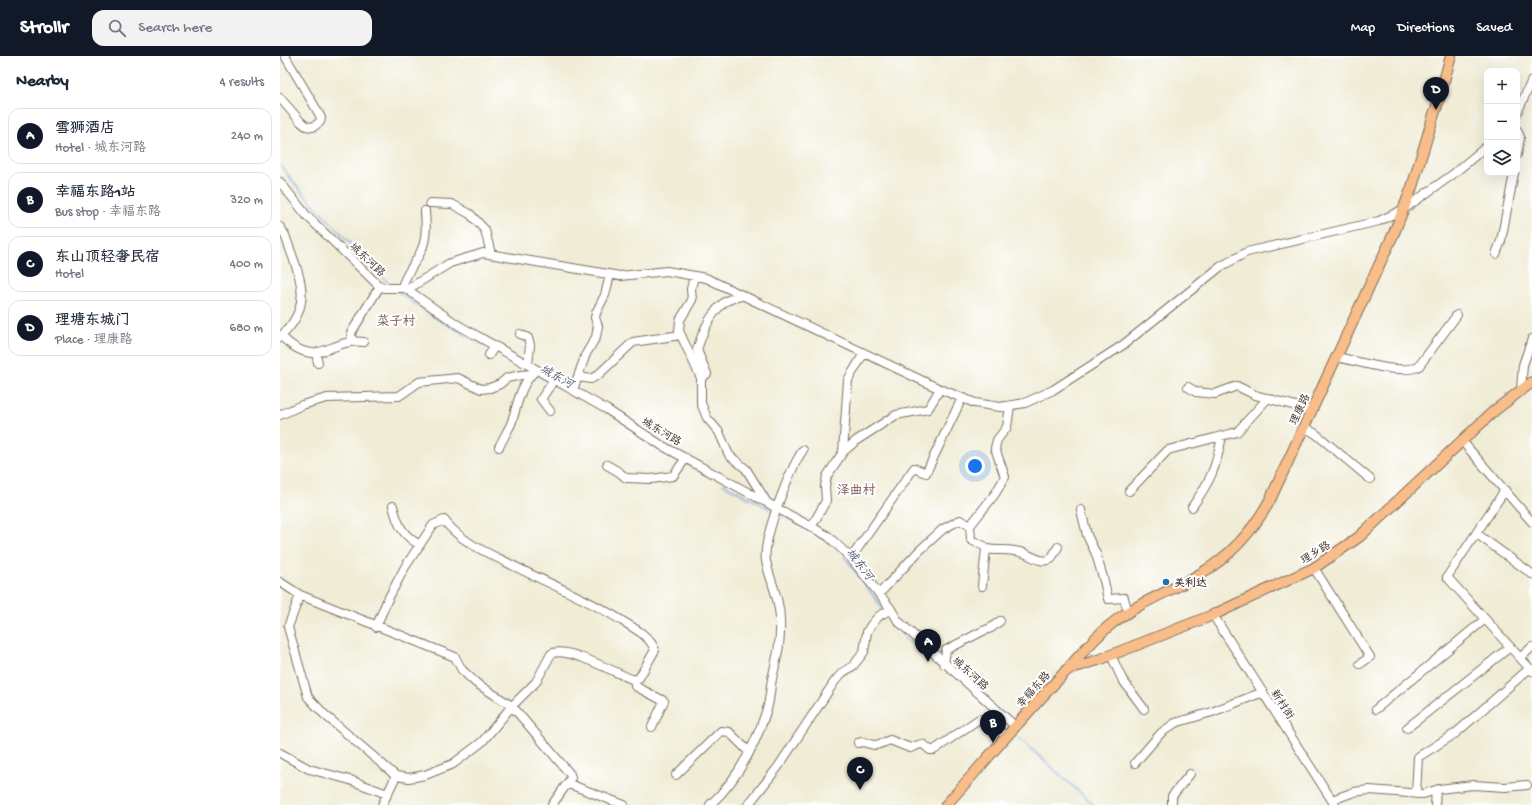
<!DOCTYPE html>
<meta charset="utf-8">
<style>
body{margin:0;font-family:"Gochi Hand","LXGW WenKai TC",sans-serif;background:#f2f2f3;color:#1f2937}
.controls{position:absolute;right:12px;top:12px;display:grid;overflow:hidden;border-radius:8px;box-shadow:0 4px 16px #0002}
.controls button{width:36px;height:36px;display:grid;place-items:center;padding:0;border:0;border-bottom:1px solid #e0e1e3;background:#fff;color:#1f2937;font:20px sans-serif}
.you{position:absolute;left:695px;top:410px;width:14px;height:14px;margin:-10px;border:3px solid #fff;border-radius:50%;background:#1a73e8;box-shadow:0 0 0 6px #1a73e833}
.badge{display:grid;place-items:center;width:26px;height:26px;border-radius:50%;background:#111827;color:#fff;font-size:13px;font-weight:700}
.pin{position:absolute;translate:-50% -33px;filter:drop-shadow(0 1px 2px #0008)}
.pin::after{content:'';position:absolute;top:21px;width:14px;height:12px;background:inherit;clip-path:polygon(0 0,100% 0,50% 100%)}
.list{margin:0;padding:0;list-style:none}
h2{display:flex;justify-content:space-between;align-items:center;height:52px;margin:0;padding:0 16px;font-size:17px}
h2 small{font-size:13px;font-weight:400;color:#747a83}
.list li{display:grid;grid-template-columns:26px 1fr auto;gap:12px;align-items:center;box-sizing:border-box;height:56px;margin:0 8px 8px;padding:0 8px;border:1px solid #e0e1e3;border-radius:12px}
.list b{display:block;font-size:15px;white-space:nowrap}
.list p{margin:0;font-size:13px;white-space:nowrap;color:#747a83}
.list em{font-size:13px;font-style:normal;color:#747a83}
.icon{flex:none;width:22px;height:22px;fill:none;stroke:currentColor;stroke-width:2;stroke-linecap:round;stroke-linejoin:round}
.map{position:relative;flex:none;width:1252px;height:749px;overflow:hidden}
header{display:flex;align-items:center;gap:24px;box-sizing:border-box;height:56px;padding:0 20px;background:#111827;color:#fff}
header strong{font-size:19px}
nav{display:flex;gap:22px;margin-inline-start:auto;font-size:14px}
.search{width:280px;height:36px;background:#f2f2f3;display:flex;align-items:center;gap:10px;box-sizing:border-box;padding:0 14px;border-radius:12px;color:#747a83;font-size:15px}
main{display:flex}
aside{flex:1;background:#fff}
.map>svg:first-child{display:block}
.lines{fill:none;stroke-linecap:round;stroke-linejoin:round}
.stream{stroke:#79a8e3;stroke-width:1.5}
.minor-casing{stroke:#7a6e5e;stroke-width:10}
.major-casing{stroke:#7a6e5e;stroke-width:12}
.minor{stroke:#fff;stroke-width:8}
.major{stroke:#f8bd89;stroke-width:10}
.poi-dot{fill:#1f6fb2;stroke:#fff;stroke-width:1.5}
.labels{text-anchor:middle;stroke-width:4;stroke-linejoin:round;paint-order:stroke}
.street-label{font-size:11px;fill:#3b2a1e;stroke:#fff}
.poi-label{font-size:11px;font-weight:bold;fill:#3b2a1e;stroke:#fff;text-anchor:start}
.water-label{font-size:12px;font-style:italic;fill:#545c6d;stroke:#fff}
.quarter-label{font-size:13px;fill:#7a5349;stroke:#fff}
</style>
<header>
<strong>Strollr</strong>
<div class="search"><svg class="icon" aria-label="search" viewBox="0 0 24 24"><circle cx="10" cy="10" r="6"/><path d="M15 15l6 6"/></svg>Search here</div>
<nav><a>Map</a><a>Directions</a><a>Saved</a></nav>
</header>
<main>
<aside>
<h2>Nearby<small>4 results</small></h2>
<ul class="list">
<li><span class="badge">A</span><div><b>雪狮酒店</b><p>Hotel · 城东河路</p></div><em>240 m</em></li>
<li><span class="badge">B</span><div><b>幸福东路1站</b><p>Bus stop · 幸福东路</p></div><em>320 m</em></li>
<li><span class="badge">C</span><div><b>东山顶轻奢民宿</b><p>Hotel</p></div><em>400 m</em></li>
<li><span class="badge">D</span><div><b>理塘东城门</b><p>Place · 理康路</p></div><em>680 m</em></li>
</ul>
</aside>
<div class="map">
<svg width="1252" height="749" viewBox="0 0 1252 749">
<rect width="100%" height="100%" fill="#fff"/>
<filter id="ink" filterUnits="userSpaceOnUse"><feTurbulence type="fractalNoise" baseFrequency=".025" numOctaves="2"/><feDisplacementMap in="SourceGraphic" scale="8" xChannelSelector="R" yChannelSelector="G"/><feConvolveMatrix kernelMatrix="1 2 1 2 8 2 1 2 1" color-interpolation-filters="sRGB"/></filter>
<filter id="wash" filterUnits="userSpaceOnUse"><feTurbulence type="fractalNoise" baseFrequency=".012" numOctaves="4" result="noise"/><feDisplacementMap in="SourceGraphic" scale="16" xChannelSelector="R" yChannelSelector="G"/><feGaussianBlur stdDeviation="0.9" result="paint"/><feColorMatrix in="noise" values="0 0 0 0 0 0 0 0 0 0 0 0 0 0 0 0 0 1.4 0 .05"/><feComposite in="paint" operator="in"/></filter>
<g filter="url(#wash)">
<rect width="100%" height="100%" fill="#f0ecd6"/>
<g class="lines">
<!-- stream -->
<path class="stream" d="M1 110 20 134 109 228
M116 235 157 263 210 292
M215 295 250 315
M255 318 269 326
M275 329 294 339
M393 400 402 405
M407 408 430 420
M443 428 492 454
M499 458 520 469
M537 479 551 488
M564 500 603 553
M607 558 616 572
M624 582 652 605
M739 682 814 749"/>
</g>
</g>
<g filter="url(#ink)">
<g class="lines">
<!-- minor casing -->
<g class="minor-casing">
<path id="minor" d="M0 42 21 66 26 70 33 71 40 66 41 62 38 56 5 0
M1237 57 1252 24
M1237 74 1240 81 1237 99
M0 126 27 160 97 228 104 232H125L178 269 326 353 381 389 548 480 571 502 611 553 618 565 735 670
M150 147 172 148 190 158 205 174 211 198
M0 171 5 179C18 218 37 248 0 281
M1216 198 1221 185 1234 117
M414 220 411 233 412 244 400 264 399 275 421 322V347L427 362 439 376 449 399 466 413 486 445
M122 231C126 217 135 208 141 195 147 183 146 168 145 155
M128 233 170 207 203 197 340 220 387 215 426 222 660 333 695 347 720 351 745 347 773 334 843 289 940 211 967 196 1099 165 1124 153 1172 119 1207 90
M240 278 248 282 250 289 248 309
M1 280C39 317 48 281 84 286
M72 286 71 277 100 230
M36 297 38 307
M209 299 215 290
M1057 301C1076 305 1123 320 1139 310L1177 259
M299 321 311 323 318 319 353 286 401 279
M421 322 427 318 417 294C422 277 431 256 446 245 450 243 456 241 461 240
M908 331 916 336 935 338 957 330 975 339 1031 354
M1241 333 1243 309 1252 283
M293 334 306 298 316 281 318 270 315 262 316 257 325 239 330 219
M270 355 261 343 274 324
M0 359 22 349 47 342 119 340 139 326 178 322 201 333 210 332 220 328 227 322 241 319 251 318
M1024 371 1036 378 1090 423
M1182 385 1252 466
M219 391C223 383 227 376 231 368 237 351 240 329 254 316
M563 396 568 324 584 297
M327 409 339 416 346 422 371 423 393 420 406 402
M1225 434 1167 521 1252 615
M849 435 888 394 957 376 988 342
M113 450C118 469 122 479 140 489
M912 451C931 424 936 412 942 380
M801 454 807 479 816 498 824 525 828 543 844 542 848 556
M532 470 546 445 545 430 547 420 563 396 577 384 616 359 648 353 660 333
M690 470 691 484 704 490 706 493 702 530
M1197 478 1252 518
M706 493C719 495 732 493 744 497 752 500 762 508 771 503L778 491
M571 502 634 412 646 417 682 342
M1034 512 1090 601 1080 608
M0 526 20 539 175 601 182 614 196 627 232 650 290 718 291 722 272 749
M599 538 639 495 663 473 680 464 690 470 715 438 725 421 715 392 717 384 727 371 730 350
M20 539 8 571 28 641 45 659 116 720 129 722 145 719 173 708 202 686 232 650 256 626 271 598C286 589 337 618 354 624L359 622 375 594C370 581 356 573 344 566 307 542 264 526 224 505 203 495 179 484 164 464L153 469 125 511 107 545 96 571
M933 559 1055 749
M831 599 842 623 864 653
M1240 602 1252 591
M664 608 666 594 703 575 711 572 720 565
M356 624 355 630 384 645 372 671
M1096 653 1204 564
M1127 672 1230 591
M578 687 583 686C598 691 596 689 610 684L630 692C642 689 639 684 650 694H654L699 663C711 666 718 673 726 681
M0 697 29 713 70 724 107 738
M855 707 881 677 895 667 932 656 983 636
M396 719 441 675 449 676 469 696
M289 728 344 749
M1136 738 1138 701 1176 677 1250 612
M1052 744 1074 736 1089 734 1143 738 1159 733 1193 729 1225 731 1247 729
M102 749 116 720
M430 749C457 724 476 688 487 653 490 644 490 633 492 623 497 601 501 587 500 564 500 543 490 525 486 505 482 483 510 413 523 394
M468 749 498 711 555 625 562 617 573 610 584 596 587 576 591 569 599 560 611 553
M892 749V740L910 718
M1155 749 1156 734"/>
</g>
<!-- major casing -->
<g class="major-casing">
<path id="major" d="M1156 53 1171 0
M786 614 821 603 933 559 1034 512 1079 481 1214 355 1252 326
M666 749C706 704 745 658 787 614 800 599 813 583 829 570 856 547 890 536 920 518 951 500 973 475 990 444L1114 177 1132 131 1155 55"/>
</g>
<!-- minor -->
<use href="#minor" class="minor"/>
<!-- major -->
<use href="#major" class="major"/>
</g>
</g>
<!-- markers -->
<circle class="poi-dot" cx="886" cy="526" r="4"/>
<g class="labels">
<!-- street labels -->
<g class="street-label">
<text transform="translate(88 203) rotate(43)" y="4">城东河路</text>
<text transform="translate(1019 353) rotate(-65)" y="4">理康路</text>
<text transform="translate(382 375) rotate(31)" y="4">城东河路</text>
<text transform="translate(1035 496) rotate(-32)" y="4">理乡路</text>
<text transform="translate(691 617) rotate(42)" y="4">城东河路</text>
<text transform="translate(753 633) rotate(-48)" y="4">幸福东路</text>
<text transform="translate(1003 648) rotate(57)" y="4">新村街</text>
</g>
<!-- poi labels -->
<g class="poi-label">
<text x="894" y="530">美利达</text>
</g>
<!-- water labels -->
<g class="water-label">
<text transform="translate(277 320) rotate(29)" y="4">城东河</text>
<text transform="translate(580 508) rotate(53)" y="4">城东河</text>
</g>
<!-- quarter labels -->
<g class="quarter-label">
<text x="116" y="269">菜子村</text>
<text x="576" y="438">泽曲村</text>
</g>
</g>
</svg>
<div class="controls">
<button>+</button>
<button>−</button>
<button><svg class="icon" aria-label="layers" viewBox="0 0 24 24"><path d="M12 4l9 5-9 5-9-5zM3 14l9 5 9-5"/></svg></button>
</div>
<div class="you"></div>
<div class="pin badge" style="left:648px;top:606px">A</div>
<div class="pin badge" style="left:713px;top:687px">B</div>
<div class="pin badge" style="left:580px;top:734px">C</div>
<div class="pin badge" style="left:1156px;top:54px">D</div>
</div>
</main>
